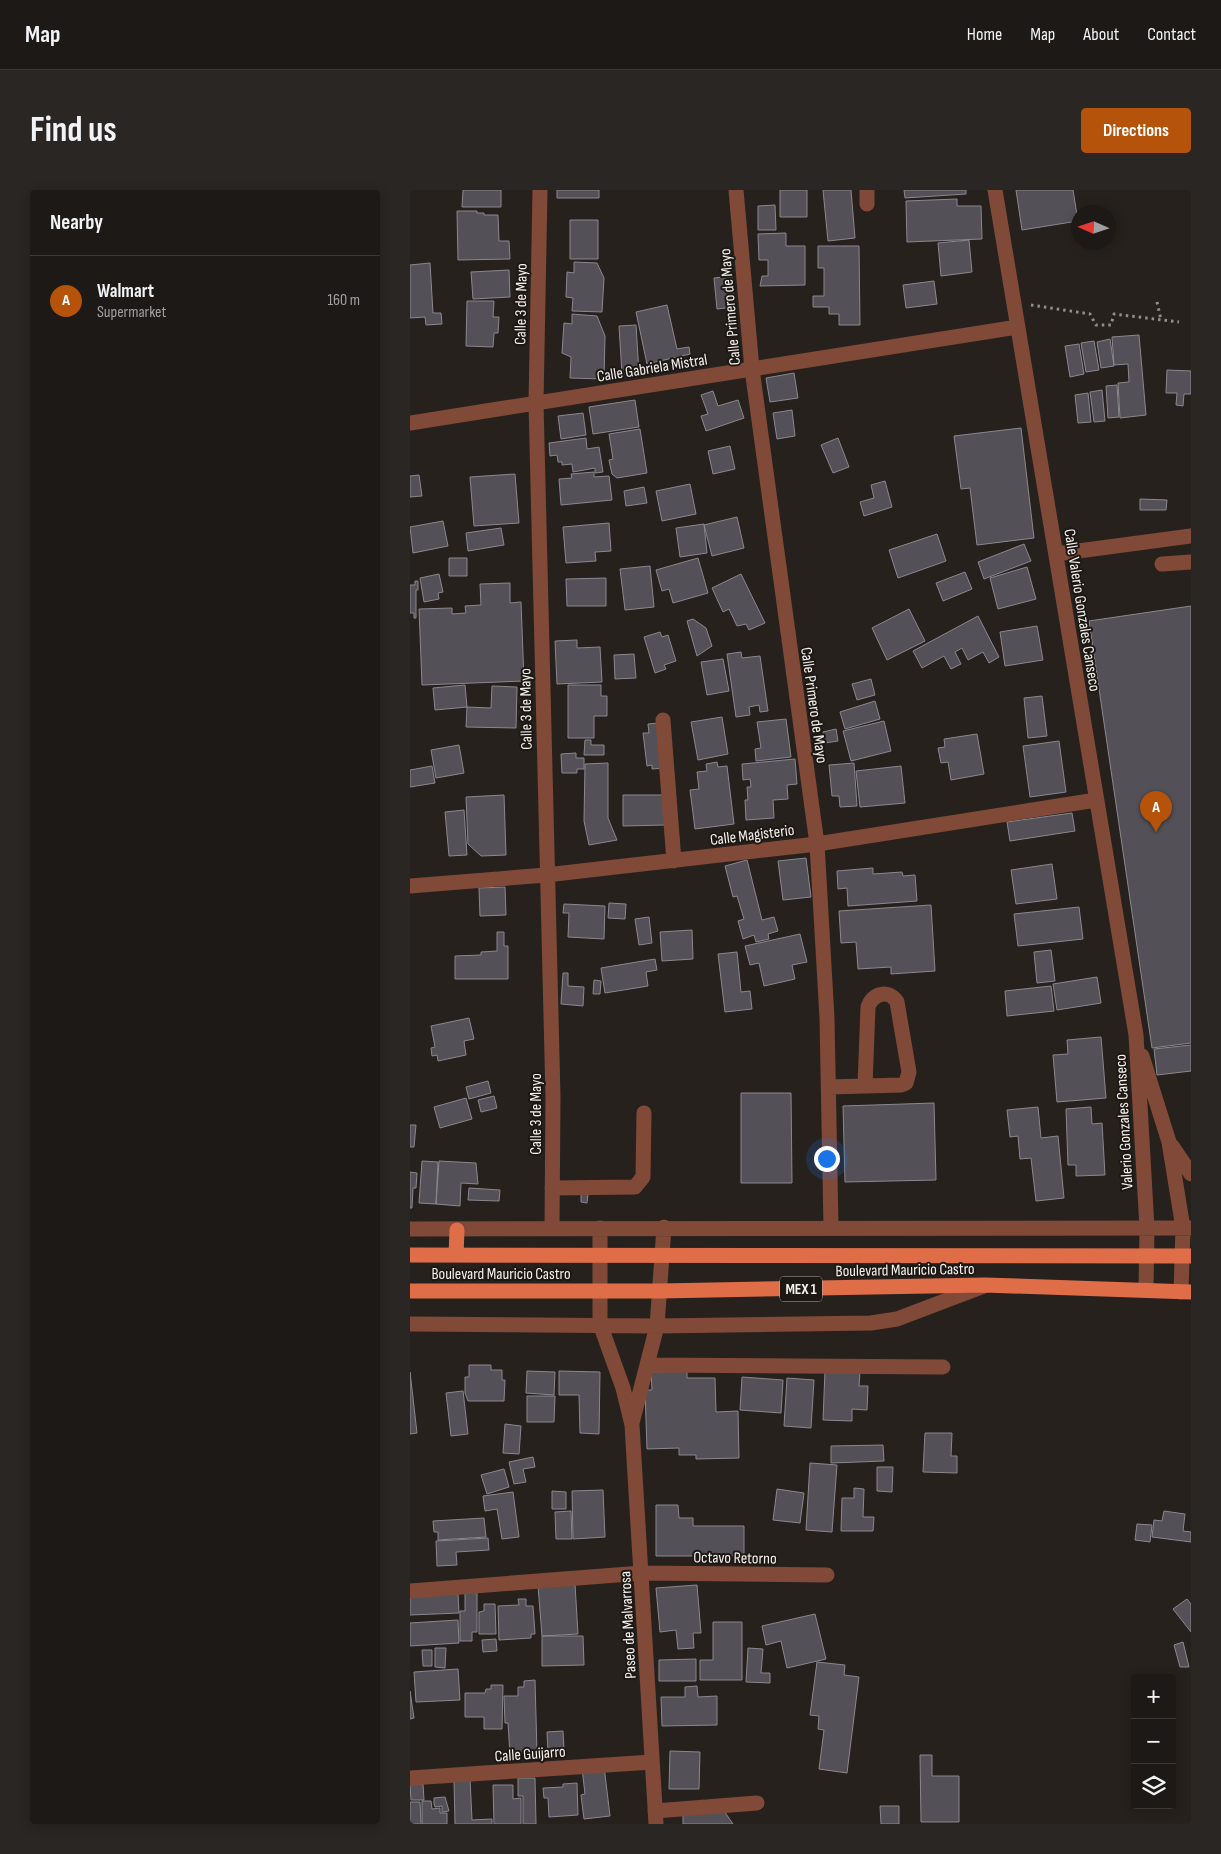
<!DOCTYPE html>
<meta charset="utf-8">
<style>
body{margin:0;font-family:"Sofia Sans Condensed",sans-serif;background:#2a2623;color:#f1f3f6}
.controls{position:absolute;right:15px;bottom:15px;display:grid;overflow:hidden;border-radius:5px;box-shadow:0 2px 12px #0003}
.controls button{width:45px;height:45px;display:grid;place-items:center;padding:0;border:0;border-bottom:1px solid #3b3835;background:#1d1916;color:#f1f3f6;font:25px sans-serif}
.compass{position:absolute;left:661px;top:15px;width:45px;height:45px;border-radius:50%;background:#1d1916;box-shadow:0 2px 12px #0003;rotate:273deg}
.you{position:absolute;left:416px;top:968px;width:18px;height:18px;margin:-12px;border:4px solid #fff;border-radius:50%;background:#1a73e8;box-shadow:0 0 0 8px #1a73e833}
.badge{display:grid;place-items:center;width:32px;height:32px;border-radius:50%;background:#b45309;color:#fff;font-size:16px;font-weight:700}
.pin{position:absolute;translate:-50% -41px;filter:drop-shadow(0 1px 2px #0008)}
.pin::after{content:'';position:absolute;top:26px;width:18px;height:15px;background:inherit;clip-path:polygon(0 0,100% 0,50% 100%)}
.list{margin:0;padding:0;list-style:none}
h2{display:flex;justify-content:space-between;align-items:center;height:65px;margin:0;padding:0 20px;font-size:21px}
h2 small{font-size:16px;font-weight:400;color:#a0a0a1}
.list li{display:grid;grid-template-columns:32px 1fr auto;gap:15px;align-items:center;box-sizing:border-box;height:90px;padding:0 20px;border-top:1px solid #3b3835}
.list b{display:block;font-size:19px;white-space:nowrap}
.list p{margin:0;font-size:16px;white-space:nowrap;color:#a0a0a1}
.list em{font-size:16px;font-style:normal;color:#a0a0a1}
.icon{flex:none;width:28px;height:28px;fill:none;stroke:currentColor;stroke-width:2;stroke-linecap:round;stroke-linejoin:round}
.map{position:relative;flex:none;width:781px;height:1634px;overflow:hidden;border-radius:5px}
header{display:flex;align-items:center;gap:30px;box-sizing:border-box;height:70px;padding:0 25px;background:#1d1916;border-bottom:1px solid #3b3835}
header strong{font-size:24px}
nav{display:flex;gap:28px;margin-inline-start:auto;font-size:18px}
.intro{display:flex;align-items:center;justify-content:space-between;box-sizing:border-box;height:120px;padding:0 30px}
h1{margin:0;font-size:35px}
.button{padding:12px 22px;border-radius:5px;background:#b45309;color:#fff;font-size:18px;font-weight:700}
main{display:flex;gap:30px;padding:0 30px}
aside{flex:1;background:#1d1916;border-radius:5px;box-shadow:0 2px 12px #0003}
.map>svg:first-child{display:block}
.building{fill:#535157;stroke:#8a888f}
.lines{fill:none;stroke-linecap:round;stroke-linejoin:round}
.path{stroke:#938e8a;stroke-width:3;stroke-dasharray:2.5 4;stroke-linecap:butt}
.minor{stroke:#814a38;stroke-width:15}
.major{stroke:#df6e48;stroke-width:15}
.labels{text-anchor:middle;stroke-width:4;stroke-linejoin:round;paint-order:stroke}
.shield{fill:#1d1814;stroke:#b4b0ad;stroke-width:1}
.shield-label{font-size:15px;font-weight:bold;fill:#f5f1ee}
.street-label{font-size:16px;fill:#f5f1ee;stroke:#1d1814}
</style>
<header>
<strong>Map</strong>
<nav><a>Home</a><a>Map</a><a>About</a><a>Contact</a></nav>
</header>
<div class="intro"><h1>Find us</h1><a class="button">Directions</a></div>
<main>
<aside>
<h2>Nearby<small></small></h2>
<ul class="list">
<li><span class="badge">A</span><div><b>Walmart</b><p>Supermarket</p></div><em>160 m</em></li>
</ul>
</aside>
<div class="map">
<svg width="781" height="1634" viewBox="0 0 781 1634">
<rect width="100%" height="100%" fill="#27211d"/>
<!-- building -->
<path class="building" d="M53 0H91V17H52Z
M147 0H189V8H147Z
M370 0H397V27H370Z
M413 0H441L445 48 418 51Z
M494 0H556V4L495 8Z
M606 0H663L668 31 612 40Z
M547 9V16H571L572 49 497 52 496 11Z
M365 15 366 40H348V16Z
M47 21H67V23H74V25H88L89 51H99L100 69 48 70Z
M160 30H188V69H160Z
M376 43V56H395V95L350 96 352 86H358V70H349L348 44Z
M559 50 562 82 531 86 528 53Z
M408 56H449L450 135H429V124H419V117H403V106H414V78H408Z
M164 72 187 73 194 88 192 122 162 121 163 108 156 107 157 82 164 83Z
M20 73 23 123H31L32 134 16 135 15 127 0 128V75Z
M99 80 100 107 63 109 61 82Z
M322 86 324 117 307 119 304 88Z
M524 91 527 114 496 118 493 95Z
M57 111H84L83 127H89L88 143H84L83 157 56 156Z
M257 115 267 159 279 157 280 164 237 174 226 122Z
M162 124 187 126 195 146 194 189 160 188 161 167 152 163 154 133 162 134Z
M226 135 229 183 212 184 209 136Z
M729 145 736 225 710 228 708 193 719 192 718 174 704 175 702 147Z
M700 149 704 176 691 178 687 152Z
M684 151 689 180 676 182 671 153Z
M669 154 674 184 660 187 655 156Z
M757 180 781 181V204H774L773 216 766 215 767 203H756Z
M384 183 388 208 360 212 356 188Z
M707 195 709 227 698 228 696 196Z
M692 200 695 231 684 232 680 202Z
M303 201 308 216 328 210 334 228 296 241 291 226 298 224 291 205Z
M678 203 681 232 668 233 665 205Z
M225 210 229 237 183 244 179 217Z
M382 220 385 246 367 249 363 223Z
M173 223 176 245 151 249 148 226Z
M611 238 624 348 567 355 560 298 551 299 544 246Z
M230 239 237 283 207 288 202 284 199 270 203 269 199 244Z
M176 248 177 259 189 257 193 282 185 283V278L163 282 162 274 152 275V272H148L147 265 140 266 139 253Z
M428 248 439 277 423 283 411 255Z
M320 256 325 279 303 284 298 261Z
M184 282V287L199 286 202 310 151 315 149 289 162 288 161 284Z
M105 284 109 333 64 336 60 287Z
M9 285 12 306 0 307V286Z
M475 291 482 317 454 326 450 312 464 308 461 295Z
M280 294 286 324 252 331 246 301Z
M234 297 237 313 216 316 214 301Z
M730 309 757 310 756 320H730Z
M327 327 334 358 302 366 294 335Z
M33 331 38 356 3 363 0 337Z
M199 333 201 361 185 362 186 371 156 373 153 337Z
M294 334 297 363 270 367 266 338Z
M91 338 94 355 58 361 56 343Z
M527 344 536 371 488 388 479 360Z
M614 354 621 371 574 389 568 372Z
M39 368H57V386H39Z
M288 368 298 403 263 413 259 399 252 401 246 380Z
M240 376 244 417 215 420 210 379Z
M617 377 626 409 588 419 580 388Z
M555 382 562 399 533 411 526 393Z
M29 384 33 402 28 403 29 409 14 412 10 388Z
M331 384 355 433 339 440 336 434 327 436 319 419 313 422 302 398Z
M196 388V416H157L156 389Z
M5 391H8V400H6V428H4V423H0V395H5Z
M100 393V413L111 412 114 491 12 495 9 419 42 418V424L56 423 55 416 71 415 70 394Z
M781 416V853L742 858 679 431Z
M499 419 515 451 477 470 462 438Z
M568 426 589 467 579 473 573 462 558 470 552 458 545 462 551 474 541 479 534 466 512 478 503 461Z
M283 429 296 438 302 456 287 466 277 431Z
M627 436 633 470 595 476 590 442Z
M250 442 252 447 258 445 266 471 254 475 256 479 245 483 234 447Z
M167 450V458L190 457 192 492 147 494 145 451Z
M331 462 332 468 350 466 358 521 350 522 349 515 339 517 340 525 326 527 317 464Z
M224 464 226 488 205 489 204 465Z
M313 469 319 501 297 505 291 472Z
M461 489 465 505 447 510 442 494Z
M55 495 57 517 25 520 23 498Z
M158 495H191V506H197V526H184V548H158Z
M82 496 107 497 106 538 56 537 57 517 81 518Z
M632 506 637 546 618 548 614 508Z
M465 511 470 529 435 539 430 522Z
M312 527 318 564 288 570 281 532Z
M376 529 381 567 346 571 345 559 351 558 347 532Z
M474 531 481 561 441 571 433 541Z
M248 533 253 578 242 579V575L237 576 233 543H239L238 534Z
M426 539 428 551 415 553 413 542Z
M567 544 574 584 541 590 538 572 531 573 528 558 535 557 534 549Z
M175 550H181V555H194V565H174Z
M649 551 656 602 620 607 613 556Z
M49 555 54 583 26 588 21 560Z
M166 563V568H174V579H167V583H152L151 564Z
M385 569 387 594 377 595 378 609 363 610 364 628 336 630 335 610H338L337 597H341L340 589 333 590 332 574Z
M307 572 308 577 317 576 324 634 285 639 280 600 289 599 287 582 297 581 296 574Z
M198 573V628L207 650 179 655 174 631 175 574Z
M444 573 447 616 430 617 429 606H422L419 575Z
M22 576 25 593 0 597V580Z
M491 576 495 613 450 617 446 581Z
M94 605 96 665 71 666 58 654 56 607Z
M213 605H255V635L213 636Z
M54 620 57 665 39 666 35 622Z
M662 623 665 641 600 651 597 632Z
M396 668 401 707 373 710 368 671Z
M337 670 352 730 364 727 368 741 358 744 359 749 346 752 344 745 333 749 328 731 334 729 327 706 323 707 315 676Z
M642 674 647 709 606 714 601 680Z
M463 678V684L492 682 493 686 505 685 507 711 438 716 437 698 428 699 427 681Z
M95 697 96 725 70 726 69 698Z
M199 713 216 714 215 729 198 728Z
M154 714 195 716 194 749 158 747 159 723H153Z
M521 715 525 781 481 784V777L448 779 446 752 431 753 429 721Z
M669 717 673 749 608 756 604 724Z
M239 727 242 753 229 755 225 729Z
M282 740 283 769 252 771 250 742Z
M87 742H94V756H98V789H45V766L71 765V762L87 761Z
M390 744 397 772 382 775 385 789 354 796 349 773 340 775 335 756Z
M641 760 645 791 627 793 624 762Z
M327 762 331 802 340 801 342 819 315 822 308 764Z
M245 769 247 780 236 782 238 796 195 803 191 778Z
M153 783H158V796L174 797 173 816 151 814Z
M687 787 691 813 647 820 643 794Z
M184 790 191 791 190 804H183Z
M641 796 644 821 597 826 595 801Z
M59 828 64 849 54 851 56 865 28 871 27 865 22 866 21 858 25 857 21 836Z
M691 847 696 908 647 912 643 865 658 864 657 850Z
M781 855V881L747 885 744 859Z
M78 891 81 903 59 909 56 897Z
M331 903H381L382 993H331Z
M84 906 87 918 71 922 68 910Z
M56 908 62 929 30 938 24 917Z
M524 913 526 990 435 992 433 916Z
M628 917 631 948 648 946 654 1008 626 1011 621 968 610 969 608 946 600 947 597 920Z
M681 917 682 934 692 933 695 985 666 986V975H658L656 919Z
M0 935H6L4 957H0Z
M12 971 28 972 26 1014 9 1013Z
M29 971 66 973 68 994 51 993 50 1016 26 1014Z
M0 982 7 983 6 998H3L2 1018H0Z
M59 998 90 1000 89 1011 58 1010Z
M171 1004H178L177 1013 171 1012Z
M59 1175H81V1180H92V1190H95L94 1211H58L55 1203V1187H59Z
M117 1181 145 1182 144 1205 116 1203Z
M149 1181 190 1182 189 1244 170 1243 169 1205H149Z
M277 1181V1188H305L306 1222 328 1221 329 1268 286 1269V1265H269V1258L237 1259 235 1200H242L241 1182Z
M415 1181 450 1182 449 1196H458L457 1220 442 1219V1231L413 1230Z
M0 1182 7 1243 0 1244Z
M332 1187 373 1190 371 1223 330 1220Z
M377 1188 404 1190 401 1238 374 1236Z
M53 1201 58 1244 41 1246 36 1203Z
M117 1206H145L144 1232H117Z
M95 1234 111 1236 109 1264 93 1263Z
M515 1243H542L541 1266H547V1283L513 1282Z
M473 1255 474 1271 421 1273V1256Z
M123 1267 125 1277 113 1279 116 1292 104 1294 99 1272Z
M400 1273 427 1275 422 1342 396 1340Z
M467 1277H483L482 1302 467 1301Z
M94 1279 99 1297 77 1304 71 1285Z
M444 1298 454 1299 453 1327H464L463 1341H431L432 1308H444Z
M367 1299 394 1303 390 1333 363 1330Z
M193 1300 195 1347 163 1349 162 1301Z
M142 1301 156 1302V1319H142Z
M103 1302 109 1347 92 1349 87 1319 75 1321 73 1306Z
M246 1315H268L269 1328H283V1336H334V1366H246Z
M161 1321 162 1349H146L145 1322Z
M754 1321 775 1324 773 1341 781 1342V1352L742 1347 744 1330 752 1331Z
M74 1328 76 1347 28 1350V1342H24L23 1331Z
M727 1334 742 1335 740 1352 725 1350Z
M78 1348 79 1360 46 1362 47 1375 27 1376 26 1351Z
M165 1394 168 1444 132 1446 128 1396Z
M287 1395 291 1443H283L284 1458 268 1459 266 1440 250 1442 246 1398Z
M55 1402H67V1442H62V1451H50V1421H55Z
M48 1404 49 1423 0 1425V1406Z
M108 1409H116V1416H123L125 1444H121V1448L89 1450 88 1416 109 1415Z
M777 1409 781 1414V1442L763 1419Z
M74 1414H85L86 1444H69V1422L74 1421Z
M405 1424 416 1469 377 1478 371 1451 356 1455 352 1436Z
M48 1430 49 1453 0 1456V1433Z
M303 1432H332V1490H290V1470H303Z
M132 1446H173L174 1475 132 1476Z
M86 1449 87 1461 73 1462 72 1450Z
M773 1452 779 1477H770L764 1455Z
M25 1458H36L35 1478 25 1477Z
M338 1458 353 1459 351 1483H360V1493L336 1492Z
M12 1460H22V1476H13Z
M286 1469V1491H249V1470Z
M407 1472 435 1475 434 1485 449 1487 437 1583 409 1579 414 1540 408 1539 409 1526 400 1525Z
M48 1479 50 1510 6 1512 4 1482Z
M125 1490 127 1563 100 1564 98 1533H95L94 1506H108V1497H114V1491Z
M81 1495H93L92 1539H74V1527H55V1503H75L76 1499H81Z
M287 1496 288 1507 307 1506V1535L252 1536 251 1507H275V1497Z
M0 1501 4 1528 0 1529Z
M153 1541 154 1560 138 1561 137 1542Z
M260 1561 290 1562 289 1599H259Z
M510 1565H522V1586H549V1632H511Z
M194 1576 200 1626 174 1629 171 1605 175 1604 172 1578Z
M108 1588H125L126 1634H113V1606H108Z
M60 1589 62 1630 82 1629V1634H45L44 1590Z
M167 1593 168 1625 139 1627 138 1608H134L133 1598 153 1597V1594Z
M0 1594H13L14 1610H1Z
M83 1595H103V1609L111 1608V1634H84Z
M35 1607 39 1621 32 1622V1616L25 1617 24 1614V1608Z
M12 1611H21L22 1619 30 1618V1623H37V1634H12Z
M0 1612H10L11 1634H0Z
M470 1616H489V1634H471Z
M312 1618 323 1634H273V1622Z"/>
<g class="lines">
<!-- path -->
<path class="path" d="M747 112 751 130
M621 115 680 124 686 135H701L704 124 769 132"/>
<!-- minor -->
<path class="minor" d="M130 0 126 213 143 907 142 1038
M326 0 342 179 407 654 417 828 421 1037
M585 0 726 845 737 1038 736 1100
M457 14V0
M0 233 608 137
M646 364 781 346
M752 374 781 372
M253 530 264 671
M0 696 136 685 407 654 686 610
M732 866 759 952 773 1038 771 1102
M419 897 491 895 496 893 499 882 487 812C479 799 463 803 458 817L455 896
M762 956 781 984
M142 998 225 997 233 987 234 923
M190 1038V1134L213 1198 222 1235 246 1634
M0 1039 781 1038
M0 1134 247 1136 461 1133 487 1129 574 1096
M237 1175 533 1177
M222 1233 247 1136 254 1037
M0 1401 232 1383 417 1385
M0 1588 242 1572
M245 1621 347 1613"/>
<!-- major -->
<path class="major" d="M0 1065 781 1066
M46 1065 47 1040
M0 1101H250L575 1095 781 1102"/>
</g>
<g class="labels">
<!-- shield labels -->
<rect class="shield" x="370" y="1086.5" width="42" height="25" rx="4"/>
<g class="shield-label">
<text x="391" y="1104">MEX 1</text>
</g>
<!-- street labels -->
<g class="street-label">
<text transform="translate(110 114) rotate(-89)" y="6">Calle 3 de Mayo</text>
<text transform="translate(319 117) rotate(-95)" y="6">Calle Primero de Mayo</text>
<text transform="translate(242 177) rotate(-9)" y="6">Calle Gabriela Mistral</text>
<text transform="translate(673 420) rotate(81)" y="6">Calle Valerio Gonzales Canseco</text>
<text transform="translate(405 515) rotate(82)" y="6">Calle Primero de Mayo</text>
<text transform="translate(115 519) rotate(-91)" y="6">Calle 3 de Mayo</text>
<text transform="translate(342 644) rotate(-7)" y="6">Calle Magisterio</text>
<text transform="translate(125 924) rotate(-90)" y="6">Calle 3 de Mayo</text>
<text transform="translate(713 932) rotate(-93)" y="6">Valerio Gonzales Canseco</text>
<text transform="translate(495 1079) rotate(-1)" y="6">Boulevard Mauricio Castro</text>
<text x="91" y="1089">Boulevard Mauricio Castro</text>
<text transform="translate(325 1367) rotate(1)" y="6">Octavo Retorno</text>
<text transform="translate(217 1435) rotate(-93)" y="6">Paseo de Malvarrosa</text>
<text transform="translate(120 1563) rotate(-4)" y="6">Calle Guijarro</text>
</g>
</g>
</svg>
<div class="controls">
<button>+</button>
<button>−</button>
<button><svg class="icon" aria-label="layers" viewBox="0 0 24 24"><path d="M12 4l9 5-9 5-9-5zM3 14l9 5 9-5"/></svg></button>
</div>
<svg class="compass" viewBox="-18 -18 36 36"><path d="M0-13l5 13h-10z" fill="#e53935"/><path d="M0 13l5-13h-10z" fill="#a0a0a1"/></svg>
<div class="you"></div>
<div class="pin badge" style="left:746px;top:642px">A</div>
</div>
</main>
